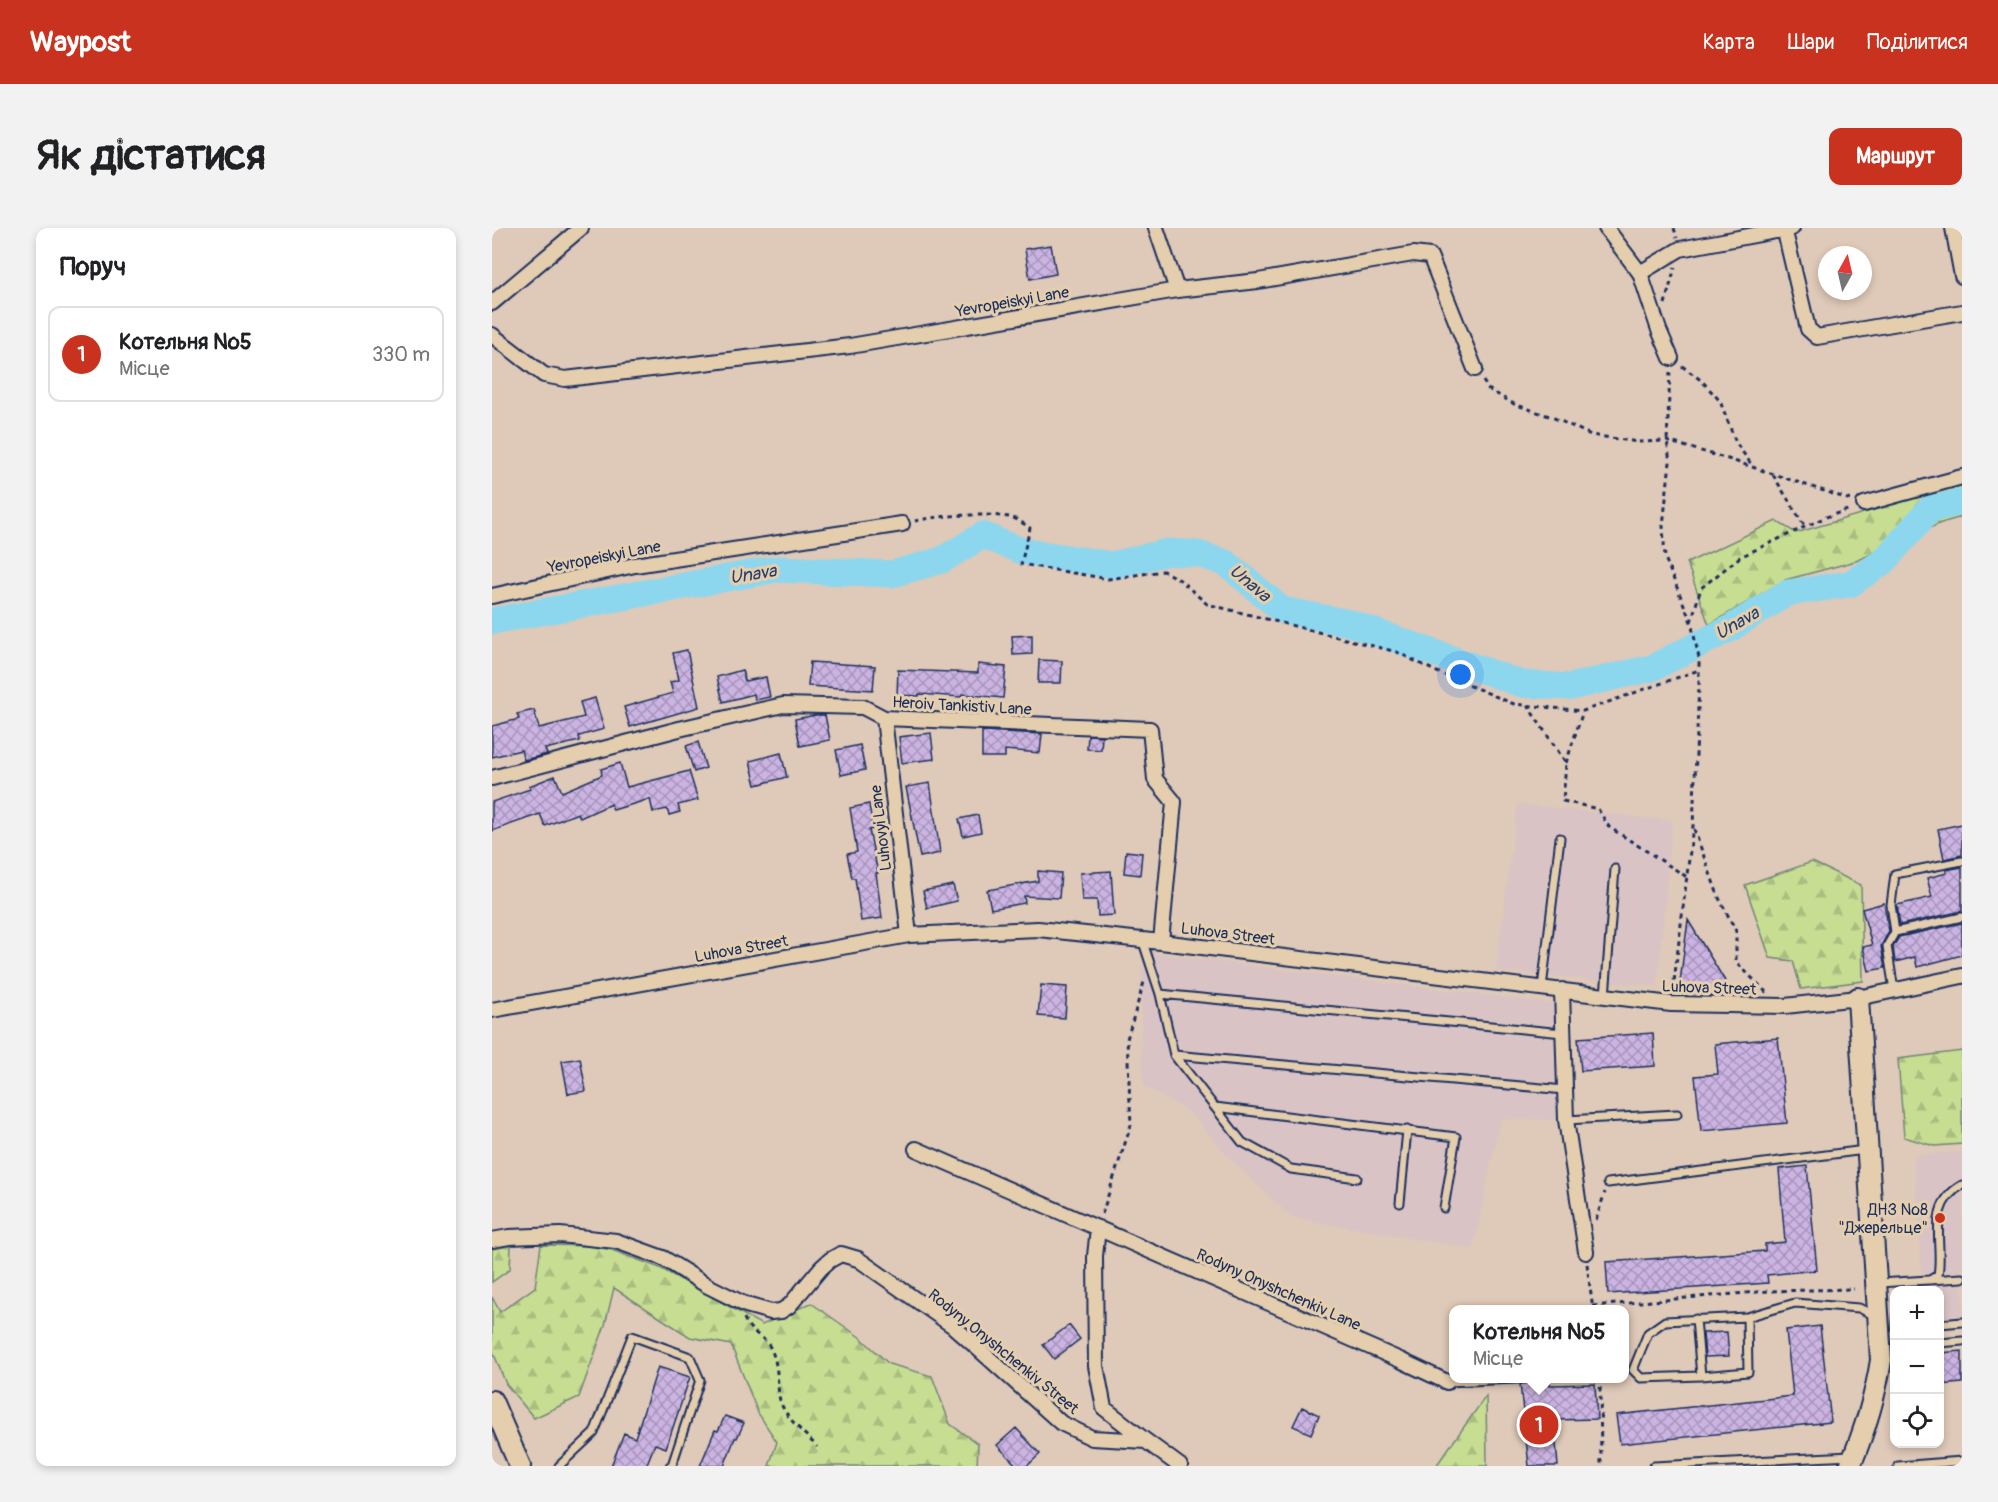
<!DOCTYPE html>
<html lang="uk">
<meta charset="utf-8">
<style>
body{margin:0;font-family:Pangolin,sans-serif;background:#f2f2f2;color:#202124}
.controls{position:absolute;right:18px;bottom:18px;display:grid;overflow:hidden;border-radius:12px;box-shadow:0 3px 9px #0003}
.controls button{width:54px;height:54px;display:grid;place-items:center;padding:0;border:0;border-bottom:2px solid #e0e0e0;background:#fff;color:#202124;font:30px sans-serif}
.compass{position:absolute;left:1326px;top:18px;width:54px;height:54px;border-radius:50%;background:#fff;box-shadow:0 3px 9px #0003;rotate:8deg}
.you{position:absolute;left:969px;top:447px;width:21px;height:21px;margin:-15px;border:4px solid #fff;border-radius:50%;background:#1a73e8;box-shadow:0 0 0 9px #1a73e833}
.badge{display:grid;place-items:center;width:39px;height:39px;border-radius:50%;background:#c8321e;color:#fff;font-size:20px;font-weight:700}
.pin{position:absolute;translate:-50% -50%;border:3px solid #fff;box-shadow:0 2px 6px #0006}
.popup{position:absolute;left:957px;top:1077px;width:180px;height:78px;box-sizing:border-box;display:grid;place-content:center;border-radius:12px;background:#fff;filter:drop-shadow(0 2px 4px #0005);font-size:20px;white-space:nowrap;color:#757577}
.popup b{font-size:22px;color:#202124}
.popup::after{content:'';position:absolute;left:50%;top:100%;margin-left:-12px;border:12px solid transparent;border-top-color:#fff}
.list{margin:0;padding:0;list-style:none}
h2{display:flex;justify-content:space-between;align-items:center;height:78px;margin:0;padding:0 24px;font-size:26px}
h2 small{font-size:20px;font-weight:400;color:#757577}
.list li{display:grid;grid-template-columns:39px 1fr auto;gap:18px;align-items:center;box-sizing:border-box;height:96px;margin:0 12px 12px;padding:0 12px;border:2px solid #e0e0e0;border-radius:12px}
.list b{display:block;font-size:22px;white-space:nowrap}
.list p{margin:0;font-size:20px;white-space:nowrap;color:#757577}
.list em{font-size:20px;font-style:normal;color:#757577}
.icon{flex:none;width:33px;height:33px;fill:none;stroke:currentColor;stroke-width:2;stroke-linecap:round;stroke-linejoin:round}
.map{position:relative;flex:none;width:1470px;height:1238px;overflow:hidden;border-radius:12px}
header{display:flex;align-items:center;gap:36px;box-sizing:border-box;height:84px;padding:0 30px;background:#c8321e;color:#fff}
header strong{font-size:28px}
nav{display:flex;gap:33px;margin-inline-start:auto;font-size:21px}
.intro{display:flex;align-items:center;justify-content:space-between;box-sizing:border-box;height:144px;padding:0 36px}
h1{margin:0;font-size:42px}
.button{padding:15px 27px;border-radius:12px;background:#c8321e;color:#fff;font-size:21px;font-weight:700}
main{display:flex;gap:36px;padding:0 36px}
aside{flex:1;background:#fff;border-radius:12px;box-shadow:0 3px 9px #0003}
.map>svg:first-child{display:block}
.built{fill:#d9c3c5}
.forest{fill:url(#forest-firs);stroke:#718678;stroke-width:1.5}
.lines{fill:none;stroke-linecap:round;stroke-linejoin:round}
.stream{stroke:#5f94b4;stroke-width:4.5}
.river{stroke:#8dd7ee;stroke-width:27}
.building{fill:url(#building-cross-hatch);stroke:#1b2f5e;stroke-width:1.5}
.lane-casing{stroke:#1b2f5e;stroke-width:11}
.street-casing{stroke:#1b2f5e;stroke-width:18}
.secondary-casing{stroke:#1b2f5e;stroke-width:24}
.path{stroke:#1b2f5e;stroke-width:3;stroke-dasharray:4.5 4.5;stroke-linecap:butt}
.lane{stroke:#e4ceae;stroke-width:7}
.street{stroke:#e4ceae;stroke-width:14}
.secondary{stroke:#e4ceae;stroke-width:20}
.poi-dot{fill:#c8321e;stroke:#e4ceae;stroke-width:2}
.labels{text-anchor:middle;stroke-width:6;stroke-linejoin:round;paint-order:stroke}
.street-label{font-size:16px;fill:#1b2f5e;stroke:#e4ceae}
.poi-label{font-size:16px;fill:#1b2f5e;stroke:#e4ceae;text-anchor:end}
.water-label{font-size:18px;font-style:italic;fill:#26406c;stroke:#e4ceae}
</style>
<header>
<strong>Waypost</strong>
<nav><a>Карта</a><a>Шари</a><a>Поділитися</a></nav>
</header>
<div class="intro"><h1>Як дістатися</h1><a class="button">Маршрут</a></div>
<main>
<aside>
<h2>Поруч<small></small></h2>
<ul class="list">
<li><span class="badge">1</span><div><b>Котельня №5</b><p>Місце</p></div><em>330 m</em></li>
</ul>
</aside>
<div class="map">
<svg width="1470" height="1238" viewBox="0 0 1470 1238">
<defs>
<pattern id="forest-firs" width="22" height="20" patternUnits="userSpaceOnUse" patternTransform="scale(1.5)"><rect width="22" height="20" fill="#c7dd92"/><path d="M5 1l3.5 6h-7zM16 11l3.5 6h-7z" fill="#aabe80"/></pattern>
<pattern id="building-cross-hatch" width="8" height="8" patternUnits="userSpaceOnUse" patternTransform="scale(1.5)"><rect width="8" height="8" fill="#ccb4e2"/><path d="M0 0l8 8M0 8l8-8" fill="none" stroke="#a593ba"/></pattern>
</defs>
<rect width="100%" height="100%" fill="#dfc9b8"/>
<filter id="ink" filterUnits="userSpaceOnUse"><feTurbulence type="fractalNoise" baseFrequency=".0167" numOctaves="2"/><feDisplacementMap in="SourceGraphic" scale="12" xChannelSelector="R" yChannelSelector="G"/><feConvolveMatrix kernelMatrix="1 2 1 2 8 2 1 2 1" color-interpolation-filters="sRGB"/></filter>
<g filter="url(#ink)">
<!-- built -->
<path class="built" d="M1026 576 1180 593 1165 758 1004 743Z
M651 724 1070 777 1074 892 1008 891 981 1021 799 989 736 928 699 885 652 858 649 810Z
M1470 924V1088L1448 1090V1062H1431L1422 927Z"/>
<!-- forest -->
<path class="forest" d="M1470 256V289L1449 295 1364 333 1293 352 1217 397 1195 335 1284 293 1304 305Z
M1320 634 1369 657 1371 753 1309 761 1301 733 1278 730 1253 657Z
M1470 823V916L1442 918 1412 909 1406 831Z
M49 1017 109 1018 168 1040 270 1097 319 1075 369 1110 397 1136 440 1148 458 1196 486 1216 485 1238H277L285 1214 266 1185 239 1117 198 1109 122 1060 113 1097 87 1169 42 1190 14 1156 0 1121V1069L8 1084 43 1059Z
M19 1018 18 1041 0 1054V1021Z
M994 1168 995 1238H944Z"/>
<g class="lines">
<!-- stream -->
<path class="stream" d="M104 1018 128 1021"/>
<!-- river -->
<path class="river" d="M0 393 285 341 400 346 450 332 491 307 530 323 621 337 676 324 706 326 734 335 790 382 858 395 1030 456 1078 459 1160 440 1237 401 1295 365 1358 356 1392 333 1438 281 1470 274"/>
</g>
<!-- building -->
<path class="building" d="M559 17 564 46 538 51 533 21Z
M540 407V426L521 427 520 408Z
M195 422 207 479 138 499 132 479 181 465 178 454 187 452 181 425Z
M547 432 570 433 569 455H546Z
M318 434 383 438 381 462 316 458Z
M486 436 514 439 511 470 470 466V469L427 466V468L405 467 406 442 486 445Z
M250 442 253 453 274 449 278 469 263 472 262 466 231 474 225 449Z
M103 470 112 501 87 508 88 513 53 521 55 526 32 532 29 522 0 529V498L27 491 25 486 42 482 47 500 92 489 88 474Z
M324 487H333L338 512 308 518 303 491Z
M490 503 550 506 548 525 513 522V529H490Z
M439 505 442 531 410 535 407 509Z
M596 507 610 508 609 522 595 521Z
M206 514 214 540 202 544 194 518Z
M368 517 373 542 349 547 344 522Z
M289 525 295 549 264 557 258 533Z
M128 535 135 559 197 543 206 572 186 577 188 584 177 587 175 581 161 584 158 571 121 582 119 576 88 590 86 585 53 598 48 586 0 603V574L38 561 37 558 63 548 70 564 110 547 109 541Z
M438 555 448 625 428 629 414 559Z
M377 576 381 601 377 602 386 645H384L390 690 369 693 363 650H360L355 626 365 624 358 580Z
M486 587 489 604 471 608 467 591Z
M1470 596V627L1452 631 1446 601Z
M634 623 650 625 648 647 632 645Z
M1470 639V683L1408 697 1405 677 1440 669 1435 650 1455 645 1454 642Z
M546 643 569 645 567 670 532 668 533 675 499 681 495 662 546 653Z
M619 643 622 687 606 688 605 672H590L588 645Z
M461 657 465 673 435 680 431 663Z
M1392 675 1397 703 1389 718 1393 740 1377 743 1371 719 1380 717 1370 681Z
M1196 692 1233 753 1232 768H1217L1187 762Z
M1470 695V727L1425 739 1423 729 1403 734 1401 719 1407 709Z
M549 757 575 759 573 790 546 788Z
M1161 805 1163 838 1089 843 1086 810Z
M1286 810 1295 895 1209 903 1203 848 1226 846 1223 816Z
M88 830 94 863 76 866 70 833Z
M1315 938 1325 1042 1275 1047 1276 1055 1116 1066 1114 1034 1273 1023V1016L1293 1014 1287 941Z
M577 1097 588 1111 562 1131 551 1117Z
M1328 1098 1339 1194 1128 1216 1124 1187 1301 1168 1294 1102Z
M1235 1104 1237 1128 1213 1129 1211 1105Z
M1470 1123V1155L1448 1157V1125Z
M166 1139 198 1149 174 1220 163 1216 154 1238H119L132 1205 143 1210Z
M1058 1153V1157L1103 1156 1105 1191 1062 1192 1066 1238H1037L1028 1156Z
M810 1179 827 1187 819 1206 801 1198Z
M233 1188 252 1195 245 1210H243L232 1238H208L223 1202 226 1203Z
M524 1200 548 1226 535 1238H525L505 1217Z"/>
<g class="lines">
<!-- lane casing -->
<g class="lane-casing">
<path id="lane" d="M1403 704 1470 689
M650 711 668 766 682 827 750 914 799 941 865 950
M1050 760 1068 610
M1402 762 1395 718 1403 704 1399 677 1403 646 1470 633
M668 766 1071 805
M1113 768 1123 641
M682 827 1073 862
M723 879 964 909 952 980
M1074 892 1185 886
M1116 955 1373 922
M908 975 915 902
M1438 1052 1446 1047C1452 1014 1433 978 1470 957
M1387 1055 1470 1050
M1204 1091 1209 1148 1149 1150 1141 1142 1156 1105 1173 1093 1255 1089 1303 1075 1367 1080 1384 1088
M1448 1096 1470 1094
M1448 1115 1470 1113
M1209 1148 1256 1144 1255 1089
M955 1154 1046 1150
M67 1238 102 1205 140 1108 198 1129 208 1152 180 1237 178 1238
M1162 1238 1359 1228
M1406 1238 1470 1233"/>
</g>
<!-- street casing -->
<g class="street-casing">
<path id="street" d="M664 0 685 62
M1114 0 1148 45 1167 102 1179 130
M1292 0 1316 101 1325 109 1470 84
M1461 0 1470 48
M1148 45 1188 21 1300 0
M0 75 89 0
M0 107 52 147 73 151 358 118 685 62 766 53 921 26 938 28 983 141
M1372 276 1470 249
M0 368 143 337 410 296
M392 490 417 707
M0 550 187 501 291 477 371 479 392 490 658 501 663 551 682 574 669 714
M1070 762 1074 892 1094 1024
M0 782 417 707 546 701 669 714 1179 776 1293 778 1366 770 1470 748
M424 921 908 1132 955 1154
M606 1000 603 1028 604 1138 612 1180 654 1213
M0 1012 17 1009 68 1007 124 1013 171 1030 216 1058 254 1077 279 1084 289 1083 297 1078 329 1040 338 1032 349 1026 366 1031 461 1098 569 1195 600 1210 654 1213 688 1238"/>
</g>
<!-- secondary casing -->
<g class="secondary-casing">
<path id="secondary" d="M0 1173 28 1238
M1358 1238C1373 1202 1383 1171 1389 1132L1366 770"/>
</g>
<!-- path -->
<path class="path" d="M1182 0 1185 10
M1173 76 1183 39
M1190 138 1210 153 1228 173 1244 215 1262 240
M1178 144 1175 213 1178 234 1171 298 1173 330 1199 394 1207 430V455L1201 598 1181 762
M991 153 996 161 1022 176 1060 189 1099 207 1146 214 1175 213 1236 231 1359 272
M1281 247 1313 299
M423 293C448 287 492 285 517 289 524 290 532 296 538 300L529 336 616 351 671 343 688 352 715 376 905 424 945 444 1022 476 1091 483 1207 442
M1199 394 1209 360 1248 329 1334 289 1359 281
M1035 477 1074 535 1071 573 1106 581 1117 599 1195 649
M1074 535 1091 483
M1202 601 1227 670 1244 703V734L1275 765
M610 986 639 897 635 811 652 754
M1104 992 1113 964
M1095 1036 1101 1082
M1101 1078 1277 1063 1362 1061
M252 1090C258 1106 273 1108 279 1121 286 1136 285 1151 287 1167 289 1187 312 1204 325 1219
M1108 1150 1109 1238"/>
<!-- lane -->
<use href="#lane" class="lane"/>
<!-- street -->
<use href="#street" class="street"/>
<!-- secondary -->
<use href="#secondary" class="secondary"/>
</g>
</g>
<!-- markers -->
<circle class="poi-dot" cx="1448" cy="990" r="6"/>
<g class="labels">
<!-- street labels -->
<g class="street-label">
<text transform="translate(520 73) rotate(-10)" y="6">Yevropeiskyi Lane</text>
<text transform="translate(112 328) rotate(-11)" y="6">Yevropeiskyi Lane</text>
<text transform="translate(470 477) rotate(3)" y="6">Heroiv Tankistiv Lane</text>
<text transform="translate(388 600) rotate(-97)" y="6">Luhovyi Lane</text>
<text transform="translate(736 705) rotate(7)" y="6">Luhova Street</text>
<text transform="translate(249 720) rotate(-10)" y="6">Luhova Street</text>
<text transform="translate(1217 759) rotate(2)" y="6">Luhova Street</text>
<text transform="translate(787 1061) rotate(24)" y="6">Rodyny Onyshchenkiv Lane</text>
<text transform="translate(512 1123) rotate(39)" y="6">Rodyny Onyshchenkiv Street</text>
</g>
<!-- poi labels -->
<g class="poi-label">
<text x="1436" y="987">ДНЗ №8<tspan x="1436" dy="18">"Джерельце"</tspan></text>
</g>
<!-- water labels -->
<g class="water-label">
<text transform="translate(261 346) rotate(-9)" y="6">Unava</text>
<text transform="translate(758 355) rotate(40)" y="6">Unava</text>
<text transform="translate(1245 395) rotate(-30)" y="6">Unava</text>
</g>
</g>
</svg>
<div class="controls">
<button>+</button>
<button>−</button>
<button><svg class="icon" aria-label="locate" viewBox="0 0 24 24"><circle cx="12" cy="12" r="6"/><path d="M12 2v4M12 18v4M2 12h4M18 12h4"/></svg></button>
</div>
<svg class="compass" viewBox="-18 -18 36 36"><path d="M0-13l5 13h-10z" fill="#e53935"/><path d="M0 13l5-13h-10z" fill="#757577"/></svg>
<div class="you"></div>
<div class="pin badge" style="left:1047px;top:1197px">1</div>
<div class="popup"><b>Котельня №5</b>Місце</div>
</div>
</main>
